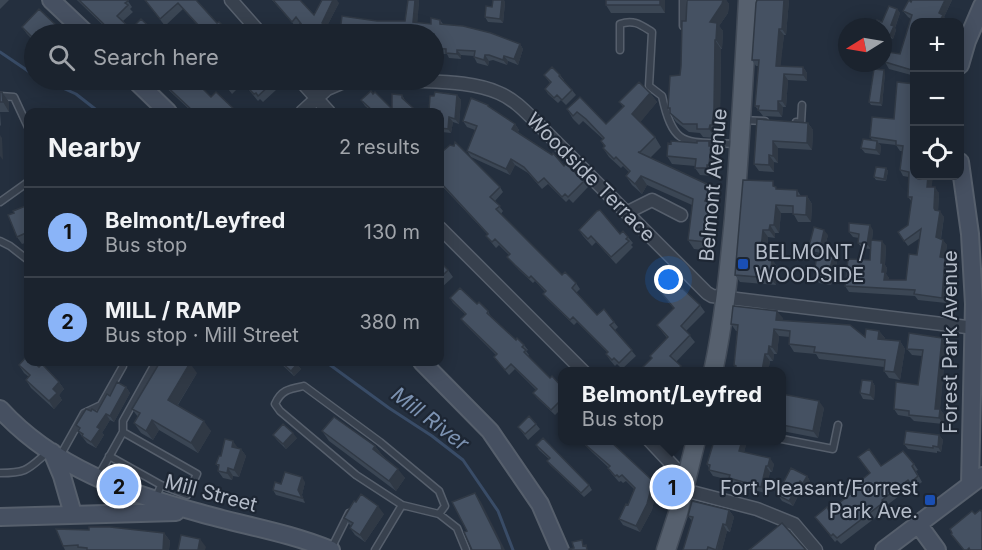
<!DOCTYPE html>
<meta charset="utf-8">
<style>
body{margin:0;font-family:Inter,sans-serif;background:#282f3a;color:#f1f3f6}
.controls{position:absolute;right:18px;top:18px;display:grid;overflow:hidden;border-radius:12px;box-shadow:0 3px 15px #0003}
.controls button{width:54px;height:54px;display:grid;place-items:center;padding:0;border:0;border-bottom:2px solid #39404a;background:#1b232e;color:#f1f3f6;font:30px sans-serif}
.compass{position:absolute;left:838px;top:18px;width:54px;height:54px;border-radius:50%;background:#1b232e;box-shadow:0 3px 15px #0003;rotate:259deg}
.you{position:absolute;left:669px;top:280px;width:21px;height:21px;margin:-15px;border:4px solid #fff;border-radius:50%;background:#1a73e8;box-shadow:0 0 0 9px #1a73e833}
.badge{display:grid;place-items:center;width:39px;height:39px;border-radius:50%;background:#8ab4f8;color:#111;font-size:20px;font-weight:700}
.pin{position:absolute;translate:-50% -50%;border:3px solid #fff;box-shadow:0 2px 6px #0006}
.popup{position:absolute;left:558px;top:367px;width:228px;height:78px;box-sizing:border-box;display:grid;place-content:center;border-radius:12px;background:#1b232e;filter:drop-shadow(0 2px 4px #0005);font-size:20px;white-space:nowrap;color:#a0a4aa}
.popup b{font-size:22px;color:#f1f3f6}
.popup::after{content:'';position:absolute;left:50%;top:100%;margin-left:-12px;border:12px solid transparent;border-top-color:#1b232e}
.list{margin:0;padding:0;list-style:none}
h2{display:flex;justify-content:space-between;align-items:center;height:78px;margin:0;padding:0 24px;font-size:26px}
h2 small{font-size:20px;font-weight:400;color:#a0a4aa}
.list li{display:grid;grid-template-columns:39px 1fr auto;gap:18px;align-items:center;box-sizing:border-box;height:90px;padding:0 24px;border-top:2px solid #39404a}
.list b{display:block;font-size:22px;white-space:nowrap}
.list p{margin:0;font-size:20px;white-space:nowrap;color:#a0a4aa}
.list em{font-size:20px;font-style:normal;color:#a0a4aa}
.icon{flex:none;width:33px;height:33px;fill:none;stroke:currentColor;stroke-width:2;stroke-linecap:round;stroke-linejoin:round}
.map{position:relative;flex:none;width:982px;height:550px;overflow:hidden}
.search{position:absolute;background:#1b232e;box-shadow:0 3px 15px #0003;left:24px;top:24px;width:420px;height:66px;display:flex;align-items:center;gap:15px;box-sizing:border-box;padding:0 21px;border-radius:33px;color:#a0a4aa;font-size:22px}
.panel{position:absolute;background:#1b232e;box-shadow:0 3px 15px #0003;left:24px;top:108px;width:420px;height:258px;border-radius:12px}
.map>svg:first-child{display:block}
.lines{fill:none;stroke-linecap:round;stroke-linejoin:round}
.stream{stroke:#394c67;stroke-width:3}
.lane-casing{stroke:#565f6c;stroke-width:9}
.street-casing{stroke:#565f6c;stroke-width:15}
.secondary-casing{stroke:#565f6c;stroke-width:20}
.primary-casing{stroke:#414a57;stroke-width:21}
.lane{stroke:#38414e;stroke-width:6}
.street{stroke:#38414e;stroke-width:12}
.secondary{stroke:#465061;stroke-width:16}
.primary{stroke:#56606e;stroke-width:18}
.wall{fill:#3b4654}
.shaded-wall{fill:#303945}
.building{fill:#455162;stroke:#303945;stroke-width:1.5}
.transit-dot{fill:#1a4fb4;stroke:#1d2633;stroke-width:2}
.labels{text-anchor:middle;stroke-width:4.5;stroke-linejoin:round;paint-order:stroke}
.street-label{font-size:20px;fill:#b4bcc9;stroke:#1d2633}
.poi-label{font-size:20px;fill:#b4bcc9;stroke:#1d2633;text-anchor:start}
.water-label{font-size:21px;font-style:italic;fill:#7c92b1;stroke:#1d2633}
</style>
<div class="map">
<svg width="982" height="550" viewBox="0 0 982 550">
<rect width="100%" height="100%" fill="#242f3e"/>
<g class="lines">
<!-- stream -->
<path class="stream" d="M0 52 34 75
M45 80 76 94 99 112
M326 362 389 408 432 436 463 460 498 511 513 550"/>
<!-- lane casing -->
<g class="lane-casing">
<path id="lane" d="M683 26V0
M620 50V24C634 19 641 25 652 32L649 86 662 96C674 151 687 141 736 144
M0 96 14 97 28 127
M742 120 765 121
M796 122 801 123 802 105
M0 202 28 182
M0 241 10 246 28 260
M123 432V421L156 362
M782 439 833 449 838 425
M60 456 84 413 101 405 123 366
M109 456 161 485
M0 473C28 473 28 469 49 451
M99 475 123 432 197 474 187 495 161 485 155 500
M402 505 356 475 280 411 275 404C281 390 289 389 304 386L380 442 439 491 445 506 439 514
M331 549 349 513
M375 550 402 505 439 514 457 528 466 550"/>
</g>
<!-- street casing -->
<g class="street-casing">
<path id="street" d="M231 0 261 34
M300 80 329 112
M406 80C436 82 472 81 499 93 513 99 523 109 533 119L707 293 712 296 975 328
M302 112 327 89 348 80
M628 212 652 200 681 215
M440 228 584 372
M649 440 677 470 687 477
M684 490 757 509 794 524 816 550"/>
</g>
<!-- secondary casing -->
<g class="secondary-casing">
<path id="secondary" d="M51 0 87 34
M960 65 967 41 982 6
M135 80 168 112
M960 162 970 234 974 304 970 485
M422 362 490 431 540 504 560 550
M0 409C53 467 126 493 200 513 245 526 287 532 331 550
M52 452 62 476 73 514
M0 517 176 512
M918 524 937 550
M884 550 982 476"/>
</g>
<!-- primary casing -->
<g class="primary-casing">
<path id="primary" d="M713 372C724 321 729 270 734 218 740 146 744 73 748 0
M666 550 678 513 696 440"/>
</g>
<!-- lane -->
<use href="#lane" class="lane"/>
<!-- street -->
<use href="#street" class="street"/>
<!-- secondary -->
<use href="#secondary" class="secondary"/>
<!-- primary -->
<use href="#primary" class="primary"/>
</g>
<!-- wall -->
<path class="wall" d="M0 0H9L0 9Z
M77 0H129L128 1 132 7 130 9 133 12 123 21 131 29 157 34H112Z
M145 0H196L217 23 225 28 229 34H190L198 26 183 9 165 26Z
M272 0H300L314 15 339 3 327 26 340 32 377 21H405L408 0H419V1L417 23 431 24 440 20 443 24 520 44 523 49 518 65 508 61 507 65 493 60 489 61 488 66 477 63 474 57V56L461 55V59L449 58 447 54H434V34H309L300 23 296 27Z
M493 0H504L505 3 503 23 488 22 485 17 492 7Z
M665 0V13H611L606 5Z
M687 0H726L729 4 728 13 719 26 723 31 722 49H721L720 117 718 133H716L715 138 703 137 700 133 689 132 676 122 670 113V111L668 108 680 75 686 21Z
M789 0 786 35H784L780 66 803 67 807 73V81L788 80 786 107H783L782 117 763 116 755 106 759 66H756L752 60Z
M912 0H952L944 17 947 21 915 22V76L889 69 885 62 900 54 911 19 908 17 903 11Z
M897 9 900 13 895 28 896 30 893 39 883 35 882 22Z
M22 27 60 29 64 34H34V41L27 34Z
M885 73 882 106 871 105 869 102Z
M544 75H560L564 80 563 81 572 90 576 95 566 105 561 100 558 103 548 94 545 89 550 83Z
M158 80H188L193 85 237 112H192Z
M221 80H268L276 90 263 102 260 99 258 101 243 83 232 94Z
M0 92H2L9 102V112H0L1 125 0 126Z
M650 93 657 102 640 122 655 137 661 147 650 158 718 195 714 206 717 211 712 251 694 249 688 240 692 205 647 185 642 194 632 185 626 176 629 172 623 166 621 168 609 157 603 148 604 146 601 141 603 139 583 121 579 125 573 119 567 109 580 97 606 124 623 107 619 102Z
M402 95 406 102 416 112H372L365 106 361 100 392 109Z
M457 95 461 100 459 124 453 122 451 133 442 132 440 129V112H431L429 111Z
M491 108 515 124 519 130 518 132 564 166 584 181 588 187 573 203 569 199 566 202 548 184 542 189 528 173 515 165 510 175 471 157 467 151 475 130 467 127 463 121Z
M757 119 808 123 813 130 812 150 778 148V163L774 162V172L759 171 754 164Z
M894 119 915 176H933L931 187 939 193 938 211 944 217 941 239 947 245 945 258 949 263 946 303 918 300 915 296 849 292 845 286 870 260V249L862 248 858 243 859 238 853 237 849 232 873 230 872 240 886 246 885 265 887 268 886 274 889 278 888 280H906L917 255 920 238 908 246 898 232 908 225 912 202 908 197 909 177 903 176 900 170 903 151H900L896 145 878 143 881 146 880 155 865 153 861 148 873 141 870 137Z
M440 148 443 151 500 187 503 192 495 201 503 211 501 214 562 275 576 283 580 289 576 293 597 315 614 322 618 327 615 330 636 356 622 369 617 364 615 366 610 360 606 354 608 353 577 322 574 325 547 299 543 294 545 292 535 281 533 283 519 270 507 257 509 255 499 245 496 248 486 236 488 235 443 187 442 188 440 186Z
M714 148V151L716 153 714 172H712V176L700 175 695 168V166L672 164 667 156Z
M886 168 888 171 886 181 876 180 874 177Z
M778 189 797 190 801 196H807L812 204 811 222H798L793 213H781L779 233H775V238L768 237 766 259H772L777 267 776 285 740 282 735 275Z
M28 205V242L22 244 17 237Z
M579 230 620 234 628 237 633 243 631 245 633 247 616 264 596 242 592 246 583 236Z
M828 235 823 254 813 251 809 246Z
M833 257 837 262 831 285 819 283 814 276Z
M440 262 448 270 453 277 440 289Z
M658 289H681L700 305 705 312 686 331 695 342 676 362 685 372H638L652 359 650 356 667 338 657 325 674 309Z
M450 298 477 304 488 311 491 317 516 340 524 345 528 350 526 351 529 355 528 356 550 378 562 387V408L555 415 537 398 533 393 536 390 515 369 509 375 494 357 496 355 465 324 461 319 466 315 453 303Z
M783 318 782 320 865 337 879 331 885 338 884 340 900 341 905 349 900 380 889 378 884 371V367L819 359 816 354 794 352 789 344 790 337 779 336 777 354H774L773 361H770L768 372H735L736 369 734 365 738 331H736L731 324Z
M942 338 946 344 940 409 945 416 943 424 914 421 910 417 898 415 894 409 918 385 922 356 912 355 907 349Z
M279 362H295L301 369 294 376Z
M19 365 39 367 59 382 64 389 59 395 62 400 54 409 31 388 26 380 29 377 24 373Z
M197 373 178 405 211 431 198 453 159 430 153 440 141 433 134 423 138 417 132 409Z
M872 381 875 386 874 400 863 399 860 393Z
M126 387 130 393 114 422 110 420 102 433 104 435 96 448 87 443 78 431 79 429 76 425 97 412 110 396Z
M782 394 824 408 818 438 782 431Z
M536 424 540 429 528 440 518 427Z
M322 431 375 446 382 455 405 478 396 491 329 441Z
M273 435 297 438 286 449 277 440Z
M939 435 943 440 941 452 937 451V453L908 449 904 444Z
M581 441H610L653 481 657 487 652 510 640 532 623 525 619 519 628 505 634 489 626 481 623 483 621 481 619 482 612 474 608 468H609L593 453Z
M714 441H747L744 452 774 464 772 472H770L765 493 733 484 730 480 713 476 709 470V468L707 464Z
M536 445 589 485 592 490 584 497 550 465 547 461 549 459 539 450Z
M238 448 241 449 246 456 239 477 233 476 232 480 223 478 218 471 219 468 216 464Z
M914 464 918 470 916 471 922 482 914 488 912 486 886 506 888 508 841 544 837 540 835 542 819 522 829 511 854 491 881 466Z
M807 476 810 481 806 488 803 486 793 506 782 501 779 496 780 493 779 491Z
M305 482 302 495 305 503 276 495 273 490Z
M729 510 734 517 730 532 727 531 722 550H683L692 521 688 516Z
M384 514 365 542 355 535 350 528 351 526 344 518Z
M164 533 170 541 169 550H65L63 546Z"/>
<!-- shaded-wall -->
<path class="shaded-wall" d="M333 0H337L339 3 326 28 322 23Z
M415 0H419V1L417 28 413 22Z
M502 0H504L505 3 503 23 500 19Z
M660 0H665V13L660 5Z
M723 0H726L729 4 728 13 719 26 723 31 722 49 716 40 710 22Z
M784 0H789L786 35 782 29Z
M945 0H952L944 17 947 21 946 22H939V13Z
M897 9 900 13 895 28 896 30 893 39 890 35 891 25Z
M779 29 784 35 780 72 776 66Z
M715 40 721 49 720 117 718 133 712 125Z
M520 44 523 49 518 65 514 59Z
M457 50 461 55V59L457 54Z
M485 55 489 61 488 66 484 60Z
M504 56 508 61 507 65 503 60Z
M803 67 807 73V81L803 75Z
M884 70 885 73 882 106 880 103Z
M784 74 788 80 786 107 782 101Z
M2 92 9 102V112L3 102Z
M650 93 657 102 639 124 632 114Z
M457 95 461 100 459 124 455 119Z
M778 101 783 107 782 117 778 111Z
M449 117 453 122 451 133 448 129Z
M808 123 813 130 812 150 807 143Z
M515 124 519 130 516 134 512 129Z
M710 125 716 133 715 138 709 129Z
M0 135 2 138 3 160 0 156Z
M709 141 714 148V151L716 153 714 172 709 165Z
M773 141 778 148V163L773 156Z
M877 141 881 146 880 155 876 150Z
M769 155 774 162V172L769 165Z
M511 159 515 165 510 175 506 169Z
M707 165 712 172V176L707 168Z
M886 168 888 171 886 181 884 179Z
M641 176 647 185 642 194 635 184Z
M928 176H933L931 192 927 187Z
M711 186 718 195 714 206 717 211 712 251 706 242 705 201Z
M935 187 939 193 938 213 935 210 934 208Z
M807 196 812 204 811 222 806 215Z
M776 205 781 213 779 233 774 225Z
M940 211 944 217 940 243 936 237Z
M770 225 775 233V238L769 230Z
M870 225 873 230 871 249 867 244Z
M763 230 768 237 766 266 760 258Z
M824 230 828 235 823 254 820 249Z
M943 240 947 245 944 263 940 257Z
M882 241 886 246 885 265 887 268 886 274 889 278 887 285 884 280 881 263Z
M833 257 837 262 831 285 827 280Z
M945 258 949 263 946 303 942 298Z
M772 259 777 267 776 285 770 278Z
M777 311 783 318 782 327 776 320Z
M774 329 779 336 777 354 772 347Z
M879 331 885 338 883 346 878 339Z
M942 338 946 344 940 409 945 416 943 424 939 418 935 409Z
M900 341 905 349 900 380 894 372Z
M769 346 774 354 773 361 768 354Z
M765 354 770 361 768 372H762Z
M190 363 197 373 175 409 168 400Z
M297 364 301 369 294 376 291 371Z
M872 381 875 386 874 400 870 395Z
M59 382 64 389 59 395 62 400 54 409 49 401 53 389Z
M126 387 130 393 114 422 110 416Z
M819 401 824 408 818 438 813 431Z
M106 414 110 420 102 433 104 435 96 448 91 442 97 427Z
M152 420 159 430 153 440 146 431Z
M204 421 211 431 198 453 191 443Z
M293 433 297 438 286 449 283 444Z
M939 435 943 440 941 452 938 447Z
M233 441 238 448 232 447Z
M742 441H747L743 457 739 451Z
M375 446 382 455 373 449Z
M241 449 246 456 239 477 234 470Z
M770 458 774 464 772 472 768 466Z
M766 466 770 472 765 493 761 487Z
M228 468 233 476 232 480 227 473Z
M398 469 405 478 396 491 389 481Z
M807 476 810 481 806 488 803 483Z
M302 477 305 482 302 495 305 503 298 490Z
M653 481 657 487 652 510 640 532 636 526Z
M800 481 803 486 793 506 789 501Z
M475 493 481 502 505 550H502Z
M378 506 384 514 365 542 360 535Z
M729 510 734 517 730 532 726 525Z
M723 524 727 531 722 550H717Z
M164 533 170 541 169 550H163Z
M200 539 206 547 205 550H198Z"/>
<!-- building -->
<path class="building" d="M79 0H127L128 1 125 3 128 5 117 16 131 29 141 19 157 34H114Z
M145 0H196L217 23 219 22 225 28 221 32 224 34H190L199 26 178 3 160 19Z
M273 0H300L314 15 322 0H333L322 23 340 32 342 16 377 21H405L408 0H415L413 22 431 24V18L440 20V24L463 26 491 33 520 44 514 59 504 56 503 60 489 55H485L484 60 474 57 475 51 457 50V54L446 53V49L434 48V34H315L305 29 296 17 292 22Z
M493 0H502L500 19 485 17 486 6 492 7Z
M606 0H660V5H606Z
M687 0H723L722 4 710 22 717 23 716 40H715L714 108 712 125H710L709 129H697V124H683L670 113V108H668L670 76 680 75 681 66 682 21H686Z
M757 0H784L782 29H779L776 66 803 67V75L784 74 782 101H778V111L758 110 759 106H755L759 60H752L756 3Z
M909 0 911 2 912 0H945L939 13 943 15 939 22H915V71L885 62 888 52 900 54 912 15 903 11Z
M889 6 897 9 891 25 894 26 890 35 883 32V27H875L877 20 882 22Z
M39 9 60 29 54 34H38L36 32 32 37 22 27Z
M552 67 560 75 559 76 572 90 562 100 557 95 554 98 545 89 551 82 544 75Z
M874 69 884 70 880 103 869 102Z
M160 80H188L193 85 196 82 211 97 216 92 237 112H194Z
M221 80H235L228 87Z
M240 80H268L272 83 258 96 256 93 254 94Z
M639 82 650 93 632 114 655 137 640 152H638L711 186 705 201 711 202 706 242 688 240 693 199 641 176 635 184 626 176 630 171 616 157 614 159 603 148 605 146 601 141 604 138 586 119 577 112 573 116 567 109 580 97 606 124 624 106 619 102Z
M897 82 915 84V176H928L927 187H935L934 208 935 210 940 211 936 237 943 240 940 257 945 258 942 298 914 294 915 290 845 286 848 259 870 260 871 240 882 241 881 263H883L882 272H885L884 280H906L909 254 917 255 921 229 904 241 898 232 908 225 912 197H908L909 172 900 170 903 146 896 145V141L870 137 872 117 894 119Z
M371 91 373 94 375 92 392 109V94L402 95V98L413 108 408 112H374L361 100Z
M0 92H2L3 102H0Z
M435 92 457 95 455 119 449 117 448 129 440 128V111H429L430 96H434Z
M471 98 488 105V106L515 124 512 129 552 155 553 153 564 166 566 164 584 181 568 197 565 194 562 197 544 178 538 183 524 167 511 159 506 169 467 151 477 126 463 121Z
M757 119 808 123 807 143 773 141V156L769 155V165L754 164Z
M863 139 877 141 876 150 861 148Z
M671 141 697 143V141H709V146H711L709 165H707V168H695L696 159 667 156 668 143 671 144Z
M455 142 500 187 490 197 500 206 496 209 562 275 565 272 576 283 572 288 597 315 604 309 614 322 610 325 632 350 619 363 614 358 612 360 606 354 608 352 573 317 570 320 543 294 546 291 531 276 529 278 515 265 507 257 510 254 495 239 492 242 486 236 488 234 440 182V148L443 151 450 145 454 146Z
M876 167 886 168 884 179 874 177Z
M743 180 773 181V186L776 187V189L797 190V196H807L806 215 793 214V206L776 205 774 225H770L769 230H763L760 258 772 259 770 278 735 275Z
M28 205V232L17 237 8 215 14 213 13 211Z
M600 210 620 234 623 231 628 237 626 239 629 241 611 257 591 236 588 239 579 230 597 211Z
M849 223 870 225 867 244 858 243 859 234 849 232Z
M814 227 824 230 820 249 809 246Z
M817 254 833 257 827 280 815 278 814 276Z
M440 262 448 270 440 278Z
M667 279 670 282 671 280 681 289 682 288 700 305 681 326 690 335 670 356 681 366 676 372H638L652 358 650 356 668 337 657 325 674 308 658 289Z
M460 288 477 304 479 302 488 311 487 313 516 340 517 338 524 345 522 347 526 350 524 352 550 378 552 376 562 387V399L551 410 533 393 537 389 511 364 505 370 494 357 497 354 461 319 466 314 450 298Z
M733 306 777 311 776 320 850 325 865 337 866 329 879 331 878 339 900 341 894 372 884 371 885 360 814 352 815 347 789 344 790 331 774 329 772 347 769 346 768 354H765L762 371 735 372 736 366 734 365 738 325 731 324Z
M909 333 942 338 935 409H940L939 418 909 415V411L894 409 896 382 918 385 923 350 907 349Z
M27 356 28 357V362H33L39 367 42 364 59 382 53 389 57 393 49 401 26 380 30 375 19 365Z
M160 362H188L190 363 168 400 204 421 191 443 152 420 146 431 134 423 140 413 132 409Z
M281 362H295L297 364 291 371Z
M862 380 872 381 870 395 860 393Z
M117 382 126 387 110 416 106 414 97 427 100 429 91 442 82 436 83 434 78 431 80 428 76 425 86 409 91 411 92 409 97 412 107 394 110 396Z
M782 394 819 401 813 431 782 425Z
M529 416 536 424 525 434 518 427Z
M334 417 375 446 373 449 398 469 389 481 322 431Z
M283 424 293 433 283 444 273 435Z
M906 431 939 435 938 447 933 446V448L904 444Z
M543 438 589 485 581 493 547 461 550 458 536 445Z
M225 439 233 441 232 447 241 449 234 470 228 468 227 473 218 471 219 465 216 464 219 456H221Z
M582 441H610L653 481 647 504 636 526 619 519 626 504 628 505 635 488 622 475 619 477 617 475 615 476 608 468 610 466 588 447Z
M714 441H742L739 451 770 458 768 466H766L761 487 729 478 730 475 709 470 710 465 707 464Z
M869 449 881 466 903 451 914 464 912 466 918 476 910 483 908 480 882 500 884 502 837 538 833 534 831 536 815 517 827 507 829 511 854 491 852 488 870 473 858 457Z
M791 468 807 476 803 483 800 481 789 501 779 496 781 492 779 491Z
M285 472 302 477 298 490 302 498 273 490 275 482 281 484Z
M475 493 501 545 502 550H472L464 532 467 531 452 502Z
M361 494 378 506 360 535 350 528 353 523 344 518 354 501 356 502Z
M692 501 729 510 726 525 723 524 716 550 708 547 707 550H683L693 517 688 516Z
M980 510 981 511 982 510V550H970L969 548 967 550H964L951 534 952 533 950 529 972 511 975 514Z
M782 523 806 550H749Z
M89 527H110L164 533 163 550H87V548L78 547V545L63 546 56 529 89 530Z
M181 535 200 539 198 550H178Z
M582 540 583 546 586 545 587 550H569V549L574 548 572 542Z"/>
<!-- markers -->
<g class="transit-dot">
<rect x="737" y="258" width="12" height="12" rx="3"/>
<rect x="924" y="494" width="12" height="12" rx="3"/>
</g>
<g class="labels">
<!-- street labels -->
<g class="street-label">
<text transform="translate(591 177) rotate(45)" y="7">Woodside Terrace</text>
<text transform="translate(713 185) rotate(-85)" y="7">Belmont Avenue</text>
<text transform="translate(950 342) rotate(-90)" y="7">Forest Park Avenue</text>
<text transform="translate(211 493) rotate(15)" y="7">Mill Street</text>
</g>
<!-- poi labels -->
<g class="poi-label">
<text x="755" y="259">BELMONT /<tspan x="755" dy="23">WOODSIDE</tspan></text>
<text x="918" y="495" text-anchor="end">Fort Pleasant/Forrest<tspan x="918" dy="23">Park Ave.</tspan></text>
</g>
<!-- water labels -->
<g class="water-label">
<text transform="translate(430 419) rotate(37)" y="7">Mill River</text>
</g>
</g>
</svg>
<div class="controls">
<button>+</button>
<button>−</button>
<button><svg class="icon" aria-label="locate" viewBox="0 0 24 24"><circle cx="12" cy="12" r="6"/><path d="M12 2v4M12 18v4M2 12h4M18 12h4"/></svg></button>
</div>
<svg class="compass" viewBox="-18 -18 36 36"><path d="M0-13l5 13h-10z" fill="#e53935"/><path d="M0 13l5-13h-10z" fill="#a0a4aa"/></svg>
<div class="you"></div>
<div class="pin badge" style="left:672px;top:487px">1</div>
<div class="popup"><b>Belmont/Leyfred</b>Bus stop</div>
<div class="pin badge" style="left:119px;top:486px">2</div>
<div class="search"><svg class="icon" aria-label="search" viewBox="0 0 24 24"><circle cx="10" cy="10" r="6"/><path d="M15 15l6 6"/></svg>Search here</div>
<section class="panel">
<h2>Nearby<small>2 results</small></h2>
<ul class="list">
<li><span class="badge">1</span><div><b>Belmont/Leyfred</b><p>Bus stop</p></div><em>130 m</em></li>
<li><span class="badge">2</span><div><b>MILL / RAMP</b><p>Bus stop · Mill Street</p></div><em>380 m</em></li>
</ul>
</section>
</div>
